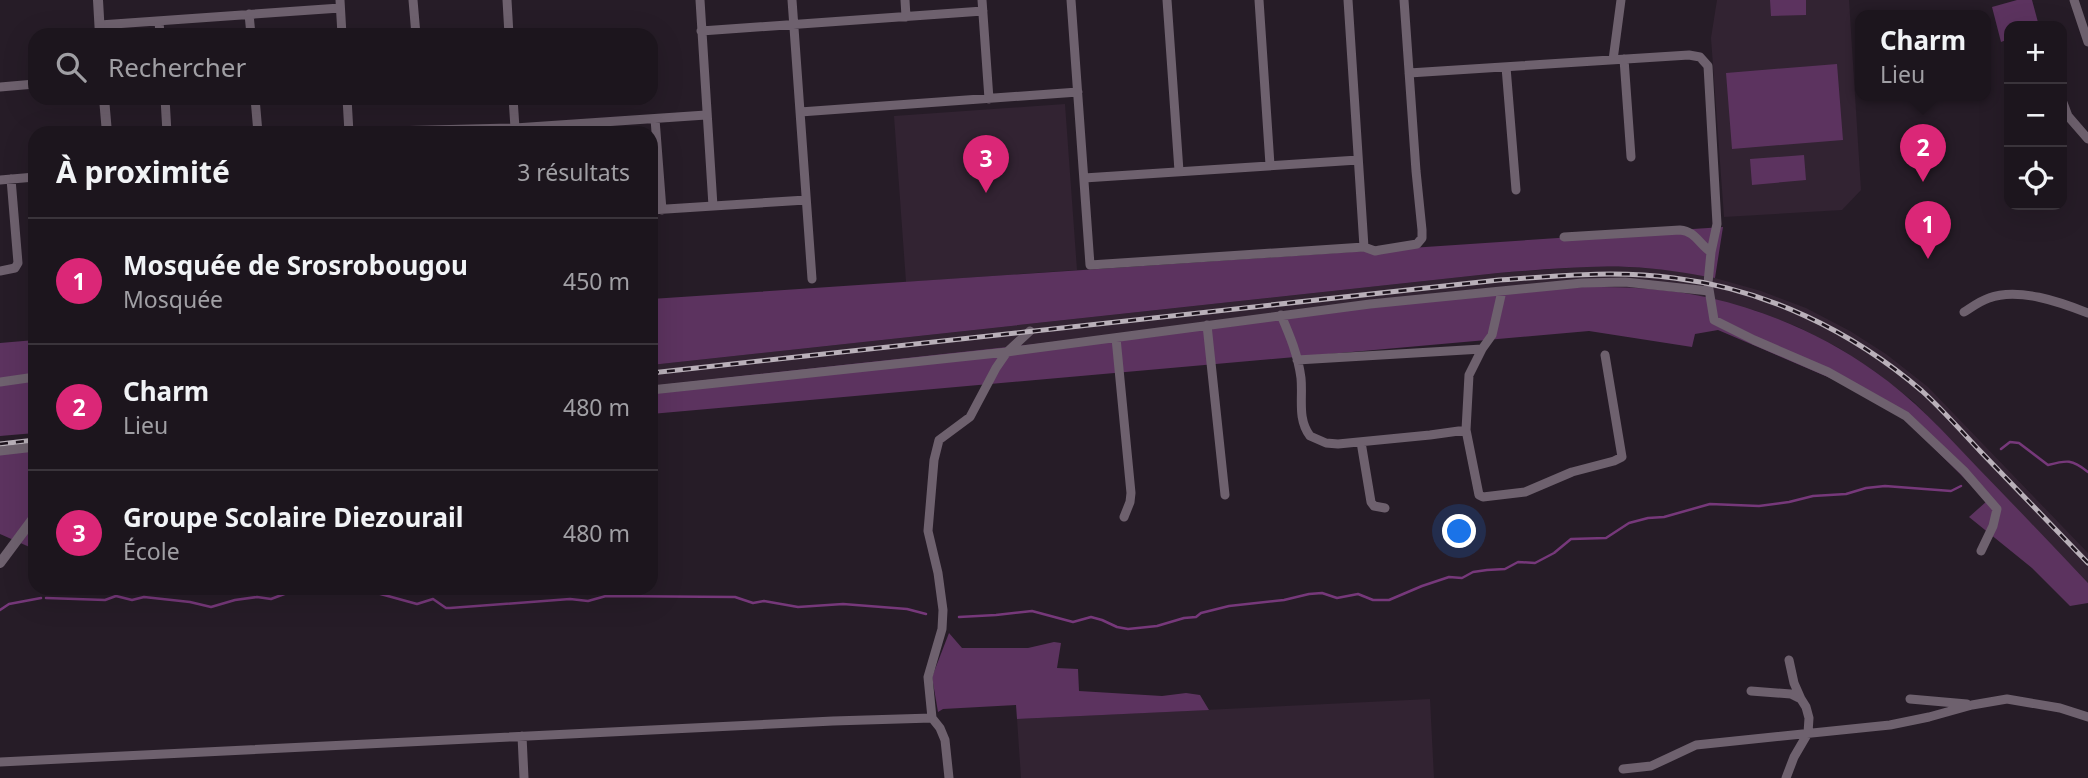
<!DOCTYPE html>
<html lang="fr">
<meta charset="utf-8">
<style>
body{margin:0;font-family:"Noto Sans",sans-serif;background:#29222a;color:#f1f3f6}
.controls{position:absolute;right:21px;top:21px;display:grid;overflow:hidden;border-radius:14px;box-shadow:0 7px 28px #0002}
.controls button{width:63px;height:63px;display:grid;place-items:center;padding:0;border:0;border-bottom:2px solid #3a343b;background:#1c151d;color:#f1f3f6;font:35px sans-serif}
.you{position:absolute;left:1460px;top:532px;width:24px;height:24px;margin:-18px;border:5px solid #fff;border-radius:50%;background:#1a73e8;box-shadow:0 0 0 10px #1a73e833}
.badge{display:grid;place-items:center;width:46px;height:46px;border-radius:50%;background:#db2777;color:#fff;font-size:23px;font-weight:700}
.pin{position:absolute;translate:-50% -58px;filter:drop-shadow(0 2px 4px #0008)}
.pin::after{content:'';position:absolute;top:37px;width:24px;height:21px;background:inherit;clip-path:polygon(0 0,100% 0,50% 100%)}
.popup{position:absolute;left:1855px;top:10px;width:136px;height:91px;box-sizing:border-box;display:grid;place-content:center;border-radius:14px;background:#1c151d;filter:drop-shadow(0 2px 5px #0005);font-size:23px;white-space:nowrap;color:#a09fa4}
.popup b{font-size:26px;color:#f1f3f6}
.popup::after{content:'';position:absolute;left:50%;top:100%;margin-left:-14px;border:14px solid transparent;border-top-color:#1c151d}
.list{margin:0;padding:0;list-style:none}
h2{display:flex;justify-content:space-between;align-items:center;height:91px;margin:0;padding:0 28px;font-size:30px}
h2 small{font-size:23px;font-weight:400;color:#a09fa4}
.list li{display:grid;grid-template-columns:46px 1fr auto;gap:21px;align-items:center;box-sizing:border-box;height:126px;padding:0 28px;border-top:2px solid #3a343b}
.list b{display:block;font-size:26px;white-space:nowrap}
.list p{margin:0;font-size:23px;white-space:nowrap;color:#a09fa4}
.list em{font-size:23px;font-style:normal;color:#a09fa4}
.icon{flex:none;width:38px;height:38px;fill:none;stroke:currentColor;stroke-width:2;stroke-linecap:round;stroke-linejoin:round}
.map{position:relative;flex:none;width:2088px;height:778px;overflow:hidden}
.search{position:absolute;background:#1c151d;box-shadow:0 7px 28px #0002;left:28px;top:28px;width:630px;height:77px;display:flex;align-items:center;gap:18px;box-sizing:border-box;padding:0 24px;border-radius:21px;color:#a09fa4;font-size:26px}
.panel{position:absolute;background:#1c151d;box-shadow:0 7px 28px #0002;left:28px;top:126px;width:630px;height:469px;border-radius:21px}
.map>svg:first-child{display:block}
.built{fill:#322332}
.green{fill:#5c335f}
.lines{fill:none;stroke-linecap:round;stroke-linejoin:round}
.stream{stroke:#76387a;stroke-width:2.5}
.minor{stroke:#6e616e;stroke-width:9}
.tertiary{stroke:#6e616e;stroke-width:10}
.rail-casing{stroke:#b9b0b9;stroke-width:5}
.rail{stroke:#1d131d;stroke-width:2.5;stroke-dasharray:8;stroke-linecap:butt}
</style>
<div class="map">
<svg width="2088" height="778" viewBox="0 0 2088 778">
<rect width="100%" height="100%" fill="#261c27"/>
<!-- built -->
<path class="built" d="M1717 0H1849L1861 190 1842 210 1724 217 1711 38Z
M1065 104 1077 270 906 282 894 116Z
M1583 267H1628L1674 270 1715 278 1761 291 1806 308 1850 331 1886 354 1928 387 2088 553V583L1914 402 1874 371 1839 348 1798 327 1754 310 1500 293 651 386V365L1498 273Z
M1430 699 1434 778H1021L1017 719Z"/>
<!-- green -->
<path class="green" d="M1770 0H1806V15L1771 16Z
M2017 0H2032L2039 26H2009V39L2001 42 1992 7Z
M1837 64 1843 140 1732 149 1726 73Z
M1804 155 1806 180 1752 185 1750 159Z
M1723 227 1715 278C1686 273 1658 268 1629 267 1585 265 1541 270 1498 273L651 365V299Z
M1584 287C1626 287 1668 288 1710 298 1768 311 1825 336 1874 371 1913 398 1945 433 1978 468 2015 506 2051 544 2088 583V603L2070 606 2032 568 1969 517 1987 501 1899 413 1844 384 1718 330 1695 334 1692 347 1589 331 651 414V386L1500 293Z
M35 340V433L0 436V343Z
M35 450V549H34L0 534V454Z
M949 633 962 648H1028L1054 642 1061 643 1057 668 1078 669 1079 691 1162 696 1186 693 1200 695 1209 710 1017 719 1016 705 943 709 938 712 932 677Z"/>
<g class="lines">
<!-- stream -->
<path class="stream" d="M2001 449 2010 442 2019 443 2048 465C2067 460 2072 459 2088 472
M46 598 105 600 116 596 132 600 144 597 190 602 211 607 235 600 257 597 271 599 287 593 315 588H339L366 590 417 604 433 599 446 608H450L570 599 588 601 606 596 735 597 753 603 764 601 798 607 843 604 907 609 926 614
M0 610 9 604 41 598
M959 617 996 615 1032 611 1073 622 1091 617 1102 620 1117 627 1128 629 1157 626 1184 618 1196 617 1201 613 1229 606 1284 600 1309 594 1322 593 1337 598 1358 594 1373 600H1389L1422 586 1449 577 1462 578 1473 572 1487 570 1505 569 1518 562 1535 563 1554 553 1571 539 1606 538 1629 523 1648 518 1664 517 1710 504 1759 506 1789 502 1813 496 1846 494 1866 488 1885 486 1951 491 1961 486"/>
<!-- minor -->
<path class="minor" d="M340 0 342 35
M413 0 416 35
M507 0 509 35
M700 0 713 206
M792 0 812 279
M905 0 906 17
M982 0 989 99
M1071 0 1090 265 1364 247 1375 251 1380 250 1417 244 1422 238V230L1416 171 1404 0
M1167 0 1179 171
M1259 0 1270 165
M1348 0 1364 247
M2074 0 2088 42
M249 14 251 35
M159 21 160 35
M100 25 340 8
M701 31 983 11
M488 35 509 34
M1624 59 1631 157
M1613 60 1621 0
M1506 67 1516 190
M1409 73 1689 55 1700 57 1708 66 1717 224 1711 252 1708 283 1714 320 1754 340 1828 372 1906 416 1964 471 1997 509 1993 526 1981 551
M0 87 35 84
M165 98 167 133
M255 98 258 133
M347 98 349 133
M513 98 515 128
M2062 100 2068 116 2088 139
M800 112 1078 92
M655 119 662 210
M349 132 515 128 706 115
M1084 178 1358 160
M0 180 35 177
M651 210 806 200
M1564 237 1680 230C1695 231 1699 244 1711 252
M0 271 15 268 18 263 11 179
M1502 291 1492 335 1482 349 1469 375 1466 430 1479 495 1483 497 1525 492 1572 472 1614 461 1622 457 1605 355
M1964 312C1972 307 1980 301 1989 298 2018 287 2060 302 2088 313
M1281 315C1290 336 1298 355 1301 378 1303 398 1297 419 1310 436L1326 443 1338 444 1430 435 1466 430
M1207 325 1225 495
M1116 338 1131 493 1130 502 1124 517
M33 340H35
M1297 360 1482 349
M0 382 35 377
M651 390 1007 352 1370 304 1582 283 1625 282 1709 291
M1361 442 1371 502 1374 506 1385 508
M0 451 35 447
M1789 660 1794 683 1801 699
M1751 691 1791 694 1801 699 1806 707 1809 718 1808 733 1794 757 1786 778
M1910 699 1967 704
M522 736 524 778
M0 762 833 721 932 718
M1623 769 1651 766 1696 745 1890 725 1929 717 1972 705 2007 699 2060 708 2088 717
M949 778 945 740 940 728 932 718 928 677 942 629 943 610 938 573 928 531 934 460 939 440 970 417 996 368 1007 352 1030 331"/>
<!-- tertiary -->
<path class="tertiary" d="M98 0 100 35
M104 98 107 133
M0 563 35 516"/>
<!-- rail casing -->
<g class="rail-casing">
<path id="rail" d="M651 373 1499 280C1557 276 1615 270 1674 278 1765 289 1852 331 1922 391 1943 410 1962 432 1981 452 2017 489 2052 526 2088 563
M0 444 35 440"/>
</g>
<!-- rail -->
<use href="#rail" class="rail"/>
</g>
</svg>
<div class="controls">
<button>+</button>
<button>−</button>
<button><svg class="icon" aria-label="locate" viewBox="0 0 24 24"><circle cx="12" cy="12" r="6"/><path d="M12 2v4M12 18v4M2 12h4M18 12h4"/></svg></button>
</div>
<div class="you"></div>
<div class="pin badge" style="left:1928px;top:259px">1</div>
<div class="pin badge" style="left:1923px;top:182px">2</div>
<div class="popup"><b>Charm</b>Lieu</div>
<div class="pin badge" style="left:986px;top:193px">3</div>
<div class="search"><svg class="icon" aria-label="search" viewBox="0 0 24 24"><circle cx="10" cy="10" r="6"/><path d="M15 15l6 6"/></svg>Rechercher</div>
<section class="panel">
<h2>À proximité<small>3 résultats</small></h2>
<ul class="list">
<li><span class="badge">1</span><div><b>Mosquée de Srosrobougou</b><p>Mosquée</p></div><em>450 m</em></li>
<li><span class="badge">2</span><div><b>Charm</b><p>Lieu</p></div><em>480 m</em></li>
<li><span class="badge">3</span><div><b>Groupe Scolaire Diezourail</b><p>École</p></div><em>480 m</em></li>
</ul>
</section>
</div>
